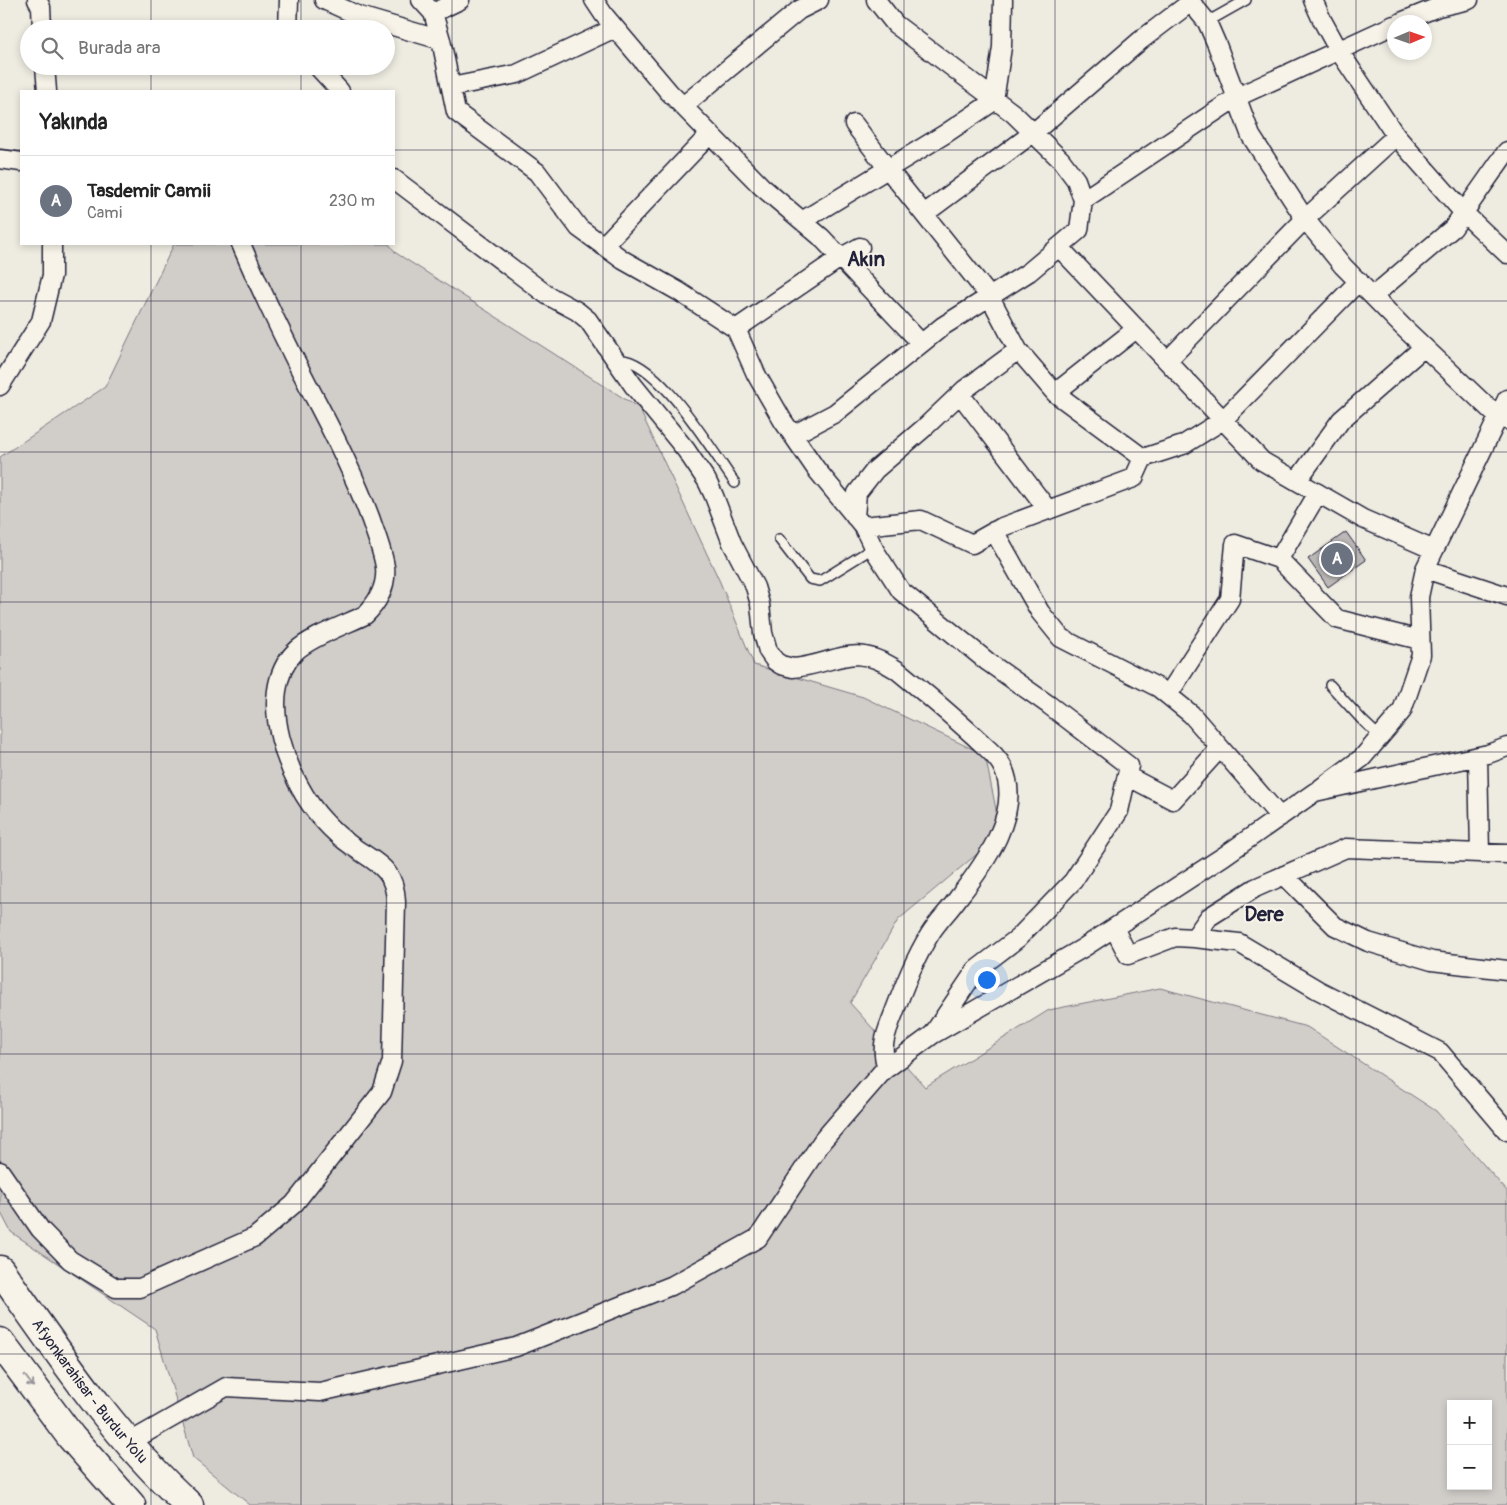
<!DOCTYPE html>
<html lang="tr">
<meta charset="utf-8">
<style>
body{margin:0;font-family:Pangolin,sans-serif;background:#f6f6f6;color:#222}
.controls{position:absolute;right:15px;bottom:15px;display:grid;overflow:hidden;border-radius:0px;box-shadow:0 2px 8px #0003}
.controls button{width:45px;height:45px;display:grid;place-items:center;padding:0;border:0;border-bottom:1px solid #e0e0e0;background:#fff;color:#222;font:25px sans-serif}
.compass{position:absolute;left:1387px;top:15px;width:45px;height:45px;border-radius:50%;background:#fff;box-shadow:0 2px 8px #0003;rotate:88deg}
.you{position:absolute;left:986px;top:979px;width:18px;height:18px;margin:-12px;border:4px solid #fff;border-radius:50%;background:#1a73e8;box-shadow:0 0 0 8px #1a73e833}
.badge{display:grid;place-items:center;width:32px;height:32px;border-radius:50%;background:#1a73e8;color:#fff;font-size:16px;font-weight:700}
.pin{position:absolute;translate:-50% -50%;border:2px solid #fff;box-shadow:0 1px 5px #0006}
.list{margin:0;padding:0;list-style:none}
h2{display:flex;justify-content:space-between;align-items:center;height:65px;margin:0;padding:0 20px;font-size:21px}
h2 small{font-size:16px;font-weight:400;color:#767676}
.list li{display:grid;grid-template-columns:32px 1fr auto;gap:15px;align-items:center;box-sizing:border-box;height:90px;padding:0 20px;border-top:1px solid #e0e0e0}
.list b{display:block;font-size:19px;white-space:nowrap}
.list p{margin:0;font-size:16px;white-space:nowrap;color:#767676}
.list em{font-size:16px;font-style:normal;color:#767676}
.icon{flex:none;width:28px;height:28px;fill:none;stroke:currentColor;stroke-width:2;stroke-linecap:round;stroke-linejoin:round}
.map{position:relative;flex:none;width:1507px;height:1505px;overflow:hidden}
.search{position:absolute;background:#fff;box-shadow:0 2px 8px #0003;left:20px;top:20px;width:375px;height:55px;display:flex;align-items:center;gap:12px;box-sizing:border-box;padding:0 18px;border-radius:28px;color:#767676;font-size:19px}
.panel{position:absolute;background:#fff;box-shadow:0 2px 8px #0003;left:20px;top:90px;width:375px;height:155px;border-radius:0px}
.map>svg:first-child{display:block}
.green{fill:#d1cdc9;stroke:#7a7882;fill-rule:evenodd}
.building{fill:#bbb8b7;stroke:#22223b}
.lines{fill:none;stroke-linecap:round;stroke-linejoin:round}
.service-casing{stroke:#22223b;stroke-width:12}
.minor-casing{stroke:#22223b;stroke-width:21}
.trunk-casing{stroke:#22223b;stroke-width:31}
.service{stroke:#f7f3e8;stroke-width:9}
.minor{stroke:#f7f3e8;stroke-width:18}
.trunk{stroke:#f7f3e8;stroke-width:28}
.oneway{stroke:#97959a}
.grid{fill:none;stroke:#22223b;stroke-width:1;stroke-opacity:0.55}
.labels{text-anchor:middle;stroke-width:4;stroke-linejoin:round;paint-order:stroke}
.street-label{font-size:15px;fill:#22223b;stroke:#f7f3e8}
.district-label{font-size:20px;font-weight:bold;fill:#22223b;stroke:#f7f3e8}
</style>
<div class="map">
<svg width="1507" height="1505" viewBox="0 0 1507 1505">
<rect width="100%" height="100%" fill="#eeebe1"/>
<filter id="ink" filterUnits="userSpaceOnUse"><feTurbulence type="fractalNoise" baseFrequency=".02" numOctaves="2"/><feDisplacementMap in="SourceGraphic" scale="10" xChannelSelector="R" yChannelSelector="G"/><feConvolveMatrix kernelMatrix="1 2 1 2 8 2 1 2 1" color-interpolation-filters="sRGB"/></filter>
<g filter="url(#ink)">
<!-- green -->
<path class="green" d="M174 244H389L396 253 639 408 720 582 754 665 863 697 985 755 1001 834 898 920 850 1003 925 1087 1049 1010 1160 988 1307 1027 1436 1111 1507 1191V1505H250L193 1458 155 1329 11 1232 0 1211V457L105 387ZM1451 1404H1488V1486H1451Z"/>
<!-- building -->
<path class="building" d="M1346 532 1366 560 1328 587 1308 559Z"/>
<g class="lines">
<!-- service casing -->
<g class="service-casing">
<path id="service" d="M1207 22 1246 0
M616 360C655 353 714 454 735 483
M779 539 810 579 820 581 873 548
M1330 685 1362 720 1380 737"/>
</g>
<!-- minor casing -->
<g class="minor-casing">
<path id="minor" d="M37 0 41 7 42 29
M324 0 359 16 441 40 456 112 537 172 579 228 623 260 678 291 736 329 756 374 783 421 816 469 863 526 875 551 901 591 988 662 1049 705 1129 766 1119 811 1073 881 1018 938 976 970 935 1031
M421 0 433 13 441 40
M594 0 604 15 669 92 762 187 821 237 921 343
M1189 0 1207 22 1217 45 1251 136 1305 219 1343 266 1403 327 1499 418 1507 420
M1313 0 1322 20 1339 51 1396 136 1464 213 1507 254
M433 13 460 0
M1401 22 1438 7 1469 0
M288 29 289 0
M45 66 47 91
M317 66 340 91
M451 87 517 74 615 28
M683 106 799 10 819 0
M854 124 888 169 990 297 1018 350 1055 393 1143 458
M0 159 21 162
M394 179 547 295 577 311 588 320 633 385 686 450 707 481 714 496 732 543 755 587 760 604 763 633 768 651 775 661 781 665 793 668C838 664 851 640 897 670 924 692 950 714 975 737 985 747 997 755 1003 768 1023 812 984 865 958 898 949 911 938 921 930 934 915 958 905 984 895 1010 887 1032 879 1045 887 1068
M1083 200 1237 97 1394 25
M924 214 1033 133 1141 40 1191 2
M802 221 945 134 994 101 1002 47 1003 0
M603 246 710 134
M1059 247 1262 461 1363 519 1434 550
M1373 296 1453 228 1507 151
M736 329 840 258 860 247
M1167 361 1305 219 1396 136
M0 386 41 321 52 275V244
M1055 393 1136 329
M960 394 1048 510
M793 435 835 413 943 326 1029 272 1079 230 1083 200 1076 180 1061 160 1014 114 895 24 876 0
M1297 481 1341 420 1424 347
M855 517 857 493 875 470 924 428 964 390 1018 350
M863 526 921 520 972 544 1002 527 1134 478 1143 458 1183 445 1223 420 1359 281
M994 531 1040 612 1061 638 1159 688 1191 714 1280 817
M1279 559 1318 493
M1425 569 1507 596
M1168 695 1230 599 1235 544 1279 559 1337 619 1420 640
M1478 756 1480 853
M1127 776 1173 800 1220 748
M1321 788 1362 758 1402 711 1421 655 1419 597 1425 569 1507 399
M1284 875 1335 926 1368 942 1432 961 1507 970
M1114 928 1128 955 1175 937 1194 938 1239 943 1318 990 1440 1052 1507 1131
M1194 938 1209 917 1255 888 1346 848 1507 854
M0 1171 40 1229 70 1260 116 1288H140L255 1237 294 1204 382 1092 392 1061 396 902C395 868 376 863 352 846 342 839 332 830 324 821 289 785 253 694 295 652 308 638 347 624 365 615 378 602 387 586 385 567 383 552 376 535 371 520 354 474 333 432 310 389 285 341 262 293 241 244
M128 1443 226 1387 320 1392 516 1347 673 1285 758 1238 823 1140 883 1071 932 1035 1083 948 1224 856 1315 792 1488 754 1507 747"/>
</g>
<!-- trunk casing -->
<g class="trunk-casing">
<g id="trunk">
<path id="s1" d="M0 1270C58 1352 114 1437 189 1505"/>
<path d="M0 1342 71 1437 131 1505"/>
</g>
</g>
<!-- service -->
<use href="#service" class="service"/>
<!-- minor -->
<use href="#minor" class="minor"/>
<!-- trunk -->
<use href="#trunk" class="trunk"/>
</g>
<!-- one-way arrows -->
<defs><path id="oneway-shaft" d="M-6 0H5M1.5-3L5.5 0L1.5 3" fill="none" stroke-width="1.6" stroke-linecap="round" stroke-linejoin="round" transform="scale(1.25)"/></defs>
<use class="oneway" href="#oneway-shaft" transform="translate(29 1381) rotate(53)"/>
</g>
<!-- grid -->
<path class="grid" d="M151 0V29M301 0V29M452 0V1505M603 0V1505M754 0V1505M904 0V1505M1055 0V1505M1206 0V1505M1356 0V1505M151 66V91M301 66V91M0 150H21M394 150H1507M151 244V1505M301 244V1505M0 301H1507M0 452H1507M0 602H1507M0 752H1507M0 903H1507M0 1054H1507M0 1204H1507M0 1354H1507"/>
<g class="labels">
<!-- street labels -->
<g class="street-label">
<text dy="5" stroke="none"><textPath href="#s1" startOffset="151">Afyonkarahisar - Burdur Yolu</textPath></text>
</g>
<!-- district labels -->
<g class="district-label">
<text x="866" y="266">Akın</text>
<text x="1264" y="921">Dere</text>
</g>
</g>
</svg>
<div class="controls">
<button>+</button>
<button>−</button>
</div>
<svg class="compass" viewBox="-18 -18 36 36"><path d="M0-13l5 13h-10z" fill="#e53935"/><path d="M0 13l5-13h-10z" fill="#767676"/></svg>
<div class="you"></div>
<div class="pin badge" style="left:1337px;top:559px;background:#6b7280">A</div>
<div class="search"><svg class="icon" aria-label="search" viewBox="0 0 24 24"><circle cx="10" cy="10" r="6"/><path d="M15 15l6 6"/></svg>Burada ara</div>
<section class="panel">
<h2>Yakında<small></small></h2>
<ul class="list">
<li><span class="badge" style="background:#6b7280">A</span><div><b>Tasdemir Camii</b><p>Cami</p></div><em>230 m</em></li>
</ul>
</section>
</div>
